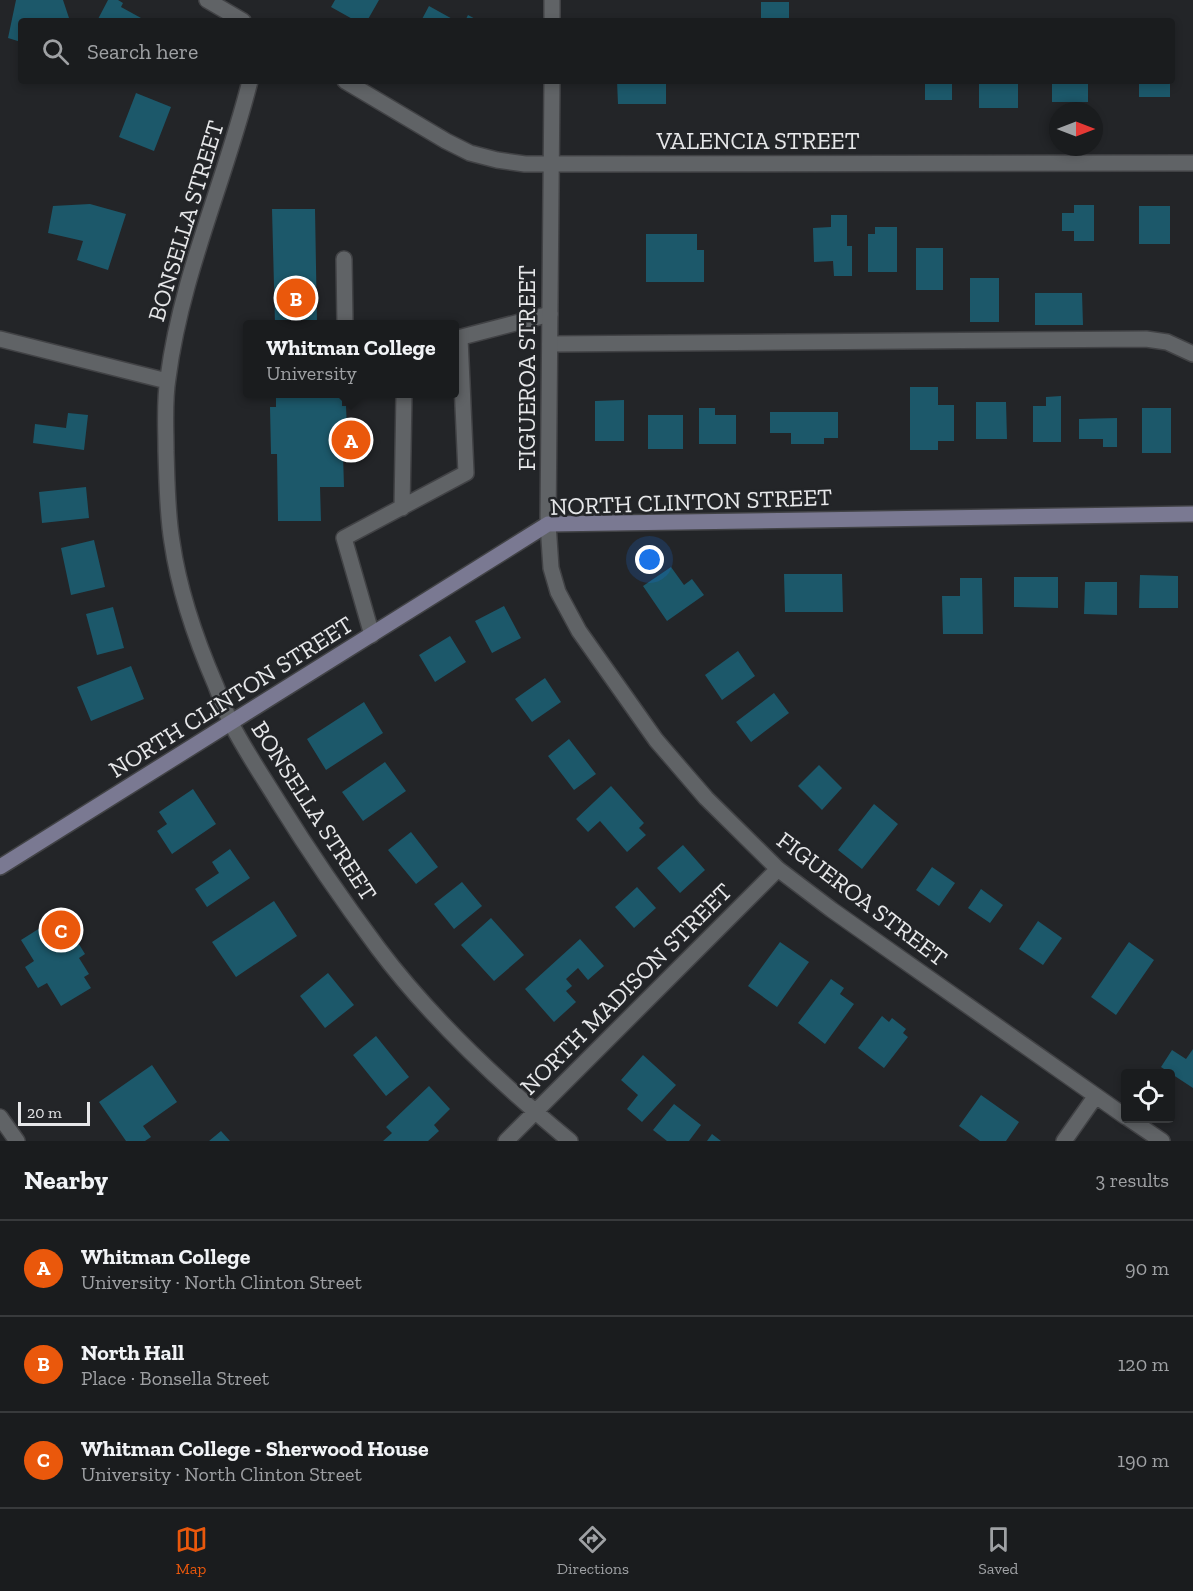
<!DOCTYPE html>
<meta charset="utf-8">
<style>
body{margin:0;font-family:"Zilla Slab",serif;background:#27292b;color:#f1f3f6}
.controls{position:absolute;right:18px;bottom:18px;display:grid;overflow:hidden;border-radius:6px;box-shadow:0 3px 9px #0003}
.controls button{width:54px;height:54px;display:grid;place-items:center;padding:0;border:0;border-bottom:2px solid #383a3c;background:#1a1c1e;color:#f1f3f6;font:30px sans-serif}
.compass{position:absolute;left:1049px;top:102px;width:54px;height:54px;border-radius:50%;background:#1a1c1e;box-shadow:0 3px 9px #0003;rotate:90deg}
.scale{position:absolute;left:18px;bottom:15px;width:72px;box-sizing:border-box;padding-left:6px;border:3px solid #e6e7e9;border-top:0;font-size:16px;line-height:21px;white-space:nowrap;color:#e6e7e9;-webkit-text-stroke:4px #232528;paint-order:stroke}
.you{position:absolute;left:650px;top:560px;width:21px;height:21px;margin:-15px;border:4px solid #fff;border-radius:50%;background:#1a73e8;box-shadow:0 0 0 9px #1a73e833}
.badge{display:grid;place-items:center;width:39px;height:39px;border-radius:50%;background:#ea580c;color:#fff;font-size:20px;font-weight:700}
.pin{position:absolute;translate:-50% -50%;border:3px solid #fff;box-shadow:0 2px 6px #0006}
.popup{position:absolute;left:243px;top:320px;width:216px;height:78px;box-sizing:border-box;display:grid;place-content:center;border-radius:6px;background:#1a1c1e;filter:drop-shadow(0 2px 4px #0005);font-size:20px;white-space:nowrap;color:#9fa1a4}
.popup b{font-size:22px;color:#f1f3f6}
.popup::after{content:'';position:absolute;left:50%;top:100%;margin-left:-12px;border:12px solid transparent;border-top-color:#1a1c1e}
.list{margin:0;padding:0;list-style:none}
h2{display:flex;justify-content:space-between;align-items:center;height:78px;margin:0;padding:0 24px;font-size:26px}
h2 small{font-size:20px;font-weight:400;color:#9fa1a4}
.list li{display:grid;grid-template-columns:39px 1fr auto;gap:18px;align-items:center;box-sizing:border-box;height:96px;padding:0 24px;border-top:2px solid #383a3c}
.list b{display:block;font-size:22px;white-space:nowrap}
.list p{margin:0;font-size:20px;white-space:nowrap;color:#9fa1a4}
.list em{font-size:20px;font-style:normal;color:#9fa1a4}
.icon{flex:none;width:33px;height:33px;fill:none;stroke:currentColor;stroke-width:2;stroke-linecap:round;stroke-linejoin:round}
.map{position:relative;flex:none;width:1193px;height:1141px;overflow:hidden}
.search{position:absolute;background:#1a1c1e;box-shadow:0 3px 9px #0003;left:18px;right:18px;top:18px;height:66px;display:flex;align-items:center;gap:15px;box-sizing:border-box;padding:0 21px;border-radius:6px;color:#9fa1a4;font-size:22px}
.sheet{height:366px;background:#1a1c1e}
nav{display:flex;justify-content:space-around;align-items:center;box-sizing:border-box;height:84px;border-top:2px solid #383a3c;background:#1a1c1e;font-size:16px;color:#9fa1a4}
nav a{display:grid;justify-items:center;gap:3px}
nav .on{color:#ea580c}
.map>svg:first-child{display:block}
.building{fill:#1c586a}
.lines{fill:none;stroke-linecap:round;stroke-linejoin:round}
.service-casing{stroke:#414245;stroke-width:18}
.minor-casing{stroke:#414245;stroke-width:18}
.secondary-casing{stroke:#414245;stroke-width:18}
.service{stroke:#606366;stroke-width:15}
.minor{stroke:#606366;stroke-width:15}
.secondary{stroke:#7a7992;stroke-width:15}
.labels{text-anchor:middle;stroke-width:5;stroke-linejoin:round;paint-order:stroke}
.street-label{font-size:24px;fill:#e6e7e9;stroke:#232528}
</style>
<div class="map">
<svg width="1193" height="1141" viewBox="0 0 1193 1141">
<rect width="100%" height="100%" fill="#232528"/>
<!-- building -->
<path class="building" d="M16 0H63L70 21H21V42L8 38Z
M108 0H118L123 3 121 7 141 18 139 21H97Z
M335 0H379L367 21H356L331 7Z
M761 2H789V21H761Z
M429 6 456 21H421Z
M468 15 479 21H465Z
M617 81H666V104H618Z
M925 81H952V100H925Z
M1052 81H1088V102H1052Z
M1139 81H1170V97H1139Z
M1018 82V108H979V83Z
M136 93 171 107 154 151 119 137Z
M90 204 126 214 108 270 77 260 83 241 48 233 53 206Z
M1074 205H1094V241H1074V231H1062V213H1074Z
M1139 206H1170V244H1139Z
M272 209H315L317 324H275Z
M831 215H847V246H852V276H834L833 261 814 262 813 228 831 227Z
M875 227H897V272H868V234H875Z
M646 234H697V250H704V282H646Z
M916 248H943V290H916Z
M970 278H999V322H970Z
M1035 293H1082L1083 325H1035Z
M910 387H938V405H954V441H938V450H910Z
M276 394H342V406H346L348 454H343L344 487H320L321 521H278L277 454H271L270 407H276Z
M1061 396V442H1033V406H1046V397Z
M624 400V441H595V401Z
M976 402H1006L1007 439H976Z
M699 408H715V415H736V444H699Z
M1142 408H1171V453H1142Z
M770 412H838V438H824V444H791V433H770Z
M68 413 88 415 84 450 33 443 35 424 66 428Z
M648 415H683V449H648Z
M1117 418V447H1103V439H1079V419Z
M86 487 89 518 42 523 39 492Z
M94 540 105 587 71 595 61 548Z
M671 567 684 585 692 579 704 595 667 621 643 586Z
M784 574H842L843 612H785Z
M1140 575 1178 576V608H1139Z
M1014 577H1058V608L1014 607Z
M960 578H982L983 634H943L942 596H960Z
M1085 582H1117V615L1084 614Z
M504 606 521 638 492 653 475 621Z
M113 607 124 648 97 655 86 614Z
M450 636 466 662 435 682 419 655Z
M738 651 755 676 722 700 705 675Z
M131 666 144 699 91 721 77 687Z
M545 678 561 702 532 722 515 699Z
M774 693 789 713 751 742 736 722Z
M364 702 383 733 326 770 307 739Z
M569 739 596 774 574 790 548 756Z
M385 762 406 791 363 821 342 792Z
M819 765 842 788 822 810 798 786Z
M611 786 644 823 639 828 646 835 627 852 600 821 588 832 576 819Z
M193 789 216 824 172 854 157 831 167 824 159 812Z
M874 804 898 824 862 869 838 850Z
M411 832 438 867 416 884 388 850Z
M683 845 705 870 680 893 657 868Z
M230 849 250 878 207 907 195 889 219 873 212 862Z
M932 867 955 883 939 906 916 890Z
M462 882 482 906 454 929 434 904Z
M637 887 656 908 634 928 615 907Z
M981 889 1003 905 990 923 968 908Z
M274 901 297 936 236 977 212 942Z
M491 918 524 955 494 981 461 945Z
M1038 921 1062 938 1043 965 1019 949Z
M48 923 54 931 66 923 85 954 79 958 89 974 84 977 91 988 61 1006 47 983 38 988 25 967 34 961 21 940Z
M580 939 604 966 588 980 578 968 566 979 572 986 566 991 576 1002 554 1022 525 989Z
M780 942 809 962 777 1007 748 986Z
M1129 942 1154 960 1116 1015 1091 997Z
M328 973 354 1005 325 1028 300 996Z
M831 979 844 988 840 994 854 1004 825 1044 798 1023Z
M882 1016 889 1022 892 1018 906 1029 903 1033 908 1037 884 1068 858 1048Z
M376 1036 409 1077 386 1096 353 1055Z
M1193 1049V1088L1161 1067 1172 1050 1186 1059Z
M643 1055 676 1085 642 1122 627 1109 638 1095 621 1080Z
M152 1065 177 1102 143 1126 151 1137 145 1141H126L99 1102Z
M429 1086 450 1109 434 1125 439 1131 428 1141H383L392 1133 386 1127Z
M981 1095 1019 1122 1006 1141H980L959 1126Z
M674 1104 701 1125 689 1141H667L653 1130Z
M221 1131 230 1141H209Z
M712 1134 721 1141H707Z"/>
<g class="lines">
<!-- service casing -->
<g class="service-casing">
<path id="service" d="M344 259 345 324
M454 339 550 314
M550 344 1146 339 1167 342 1193 354
M402 508 404 394
M372 635 344 538 466 473 460 338"/>
</g>
<!-- minor casing -->
<g class="minor-casing">
<path id="minor" d="M207 0 243 21
M552 21V0
M250 81C225 181 181 276 168 378 164 402 166 427 166 451 167 481 167 512 172 542 179 591 196 640 216 686 221 699 226 713 232 725 246 752 263 777 279 803 310 853 343 901 378 948 432 1020 501 1084 570 1141
M345 81 446 141 470 153 497 160 525 164 1193 163
M552 81 548 524 551 568 558 592 579 631 656 740 706 798 778 869 832 910 1126 1117
M0 339 167 381
M0 1117 17 1141
M1128 1118 1162 1141
M506 1141 778 869
M1064 1141 1095 1097"/>
</g>
<!-- secondary casing -->
<g class="secondary-casing">
<path id="secondary" d="M0 867 548 524 1193 514"/>
</g>
<!-- service -->
<use href="#service" class="service"/>
<!-- minor -->
<use href="#minor" class="minor"/>
<!-- secondary -->
<use href="#secondary" class="secondary"/>
</g>
<g class="labels">
<!-- street labels -->
<g class="street-label">
<text x="758" y="149">VALENCIA STREET</text>
<text transform="translate(186 221) rotate(-73)" y="8">BONSELLA STREET</text>
<text transform="translate(527 368) rotate(-90)" y="8">FIGUEROA STREET</text>
<text transform="translate(691 502) rotate(-2)" y="8">NORTH CLINTON STREET</text>
<text transform="translate(231 697) rotate(-32)" y="8">NORTH CLINTON STREET</text>
<text transform="translate(314 811) rotate(57)" y="8">BONSELLA STREET</text>
<text transform="translate(862 899) rotate(37)" y="8">FIGUEROA STREET</text>
<text transform="translate(626 989) rotate(-45)" y="8">NORTH MADISON STREET</text>
</g>
</g>
</svg>
<div class="controls">
<button><svg class="icon" aria-label="locate" viewBox="0 0 24 24"><circle cx="12" cy="12" r="6"/><path d="M12 2v4M12 18v4M2 12h4M18 12h4"/></svg></button>
</div>
<svg class="compass" viewBox="-18 -18 36 36"><path d="M0-13l5 13h-10z" fill="#e53935"/><path d="M0 13l5-13h-10z" fill="#9fa1a4"/></svg>
<div class="scale">20 m</div>
<div class="you"></div>
<div class="pin badge" style="left:351px;top:440px">A</div>
<div class="popup"><b>Whitman College</b>University</div>
<div class="pin badge" style="left:296px;top:298px">B</div>
<div class="pin badge" style="left:61px;top:930px">C</div>
<div class="search"><svg class="icon" aria-label="search" viewBox="0 0 24 24"><circle cx="10" cy="10" r="6"/><path d="M15 15l6 6"/></svg>Search here</div>
</div>
<section class="sheet">
<h2>Nearby<small>3 results</small></h2>
<ul class="list">
<li><span class="badge">A</span><div><b>Whitman College</b><p>University · North Clinton Street</p></div><em>90 m</em></li>
<li><span class="badge">B</span><div><b>North Hall</b><p>Place · Bonsella Street</p></div><em>120 m</em></li>
<li><span class="badge">C</span><div><b>Whitman College - Sherwood House</b><p>University · North Clinton Street</p></div><em>190 m</em></li>
</ul>
</section>
<nav>
<a class="on"><svg class="icon" aria-label="map" viewBox="0 0 24 24"><path d="M3 6l6-2 6 2 6-2v14l-6 2-6-2-6 2zM9 4v14M15 6v14"/></svg>Map</a>
<a><svg class="icon" aria-label="directions" viewBox="0 0 24 24"><path d="M12 3l9 9-9 9-9-9zM9 14v-3h6M13 9l2 2-2 2"/></svg>Directions</a>
<a><svg class="icon" aria-label="saved" viewBox="0 0 24 24"><path d="M7 4h10v16l-5-4-5 4z"/></svg>Saved</a>
</nav>
